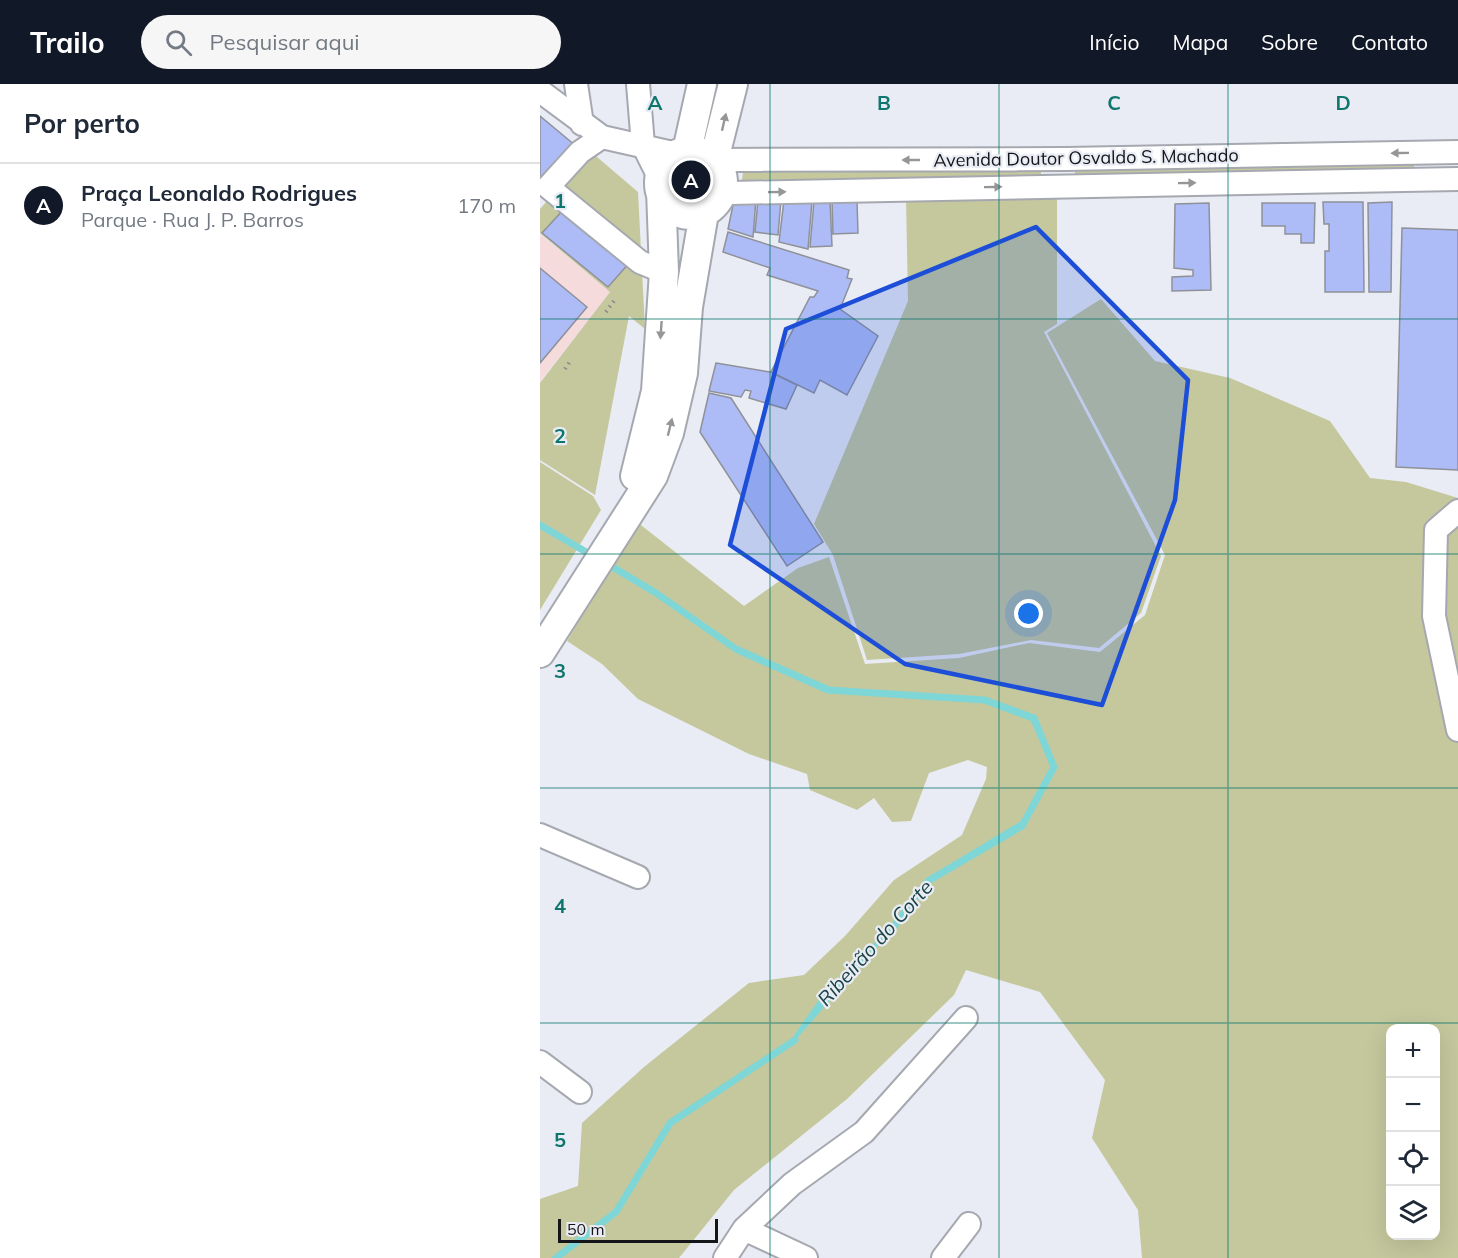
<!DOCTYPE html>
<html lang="pt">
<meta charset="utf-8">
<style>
body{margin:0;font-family:Mulish,sans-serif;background:#f6f6f7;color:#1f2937}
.controls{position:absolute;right:18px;bottom:18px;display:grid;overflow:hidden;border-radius:12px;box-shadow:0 6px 24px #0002}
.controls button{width:54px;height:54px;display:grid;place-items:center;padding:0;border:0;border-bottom:2px solid #e0e1e3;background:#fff;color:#1f2937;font:30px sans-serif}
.scale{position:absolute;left:18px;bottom:15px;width:160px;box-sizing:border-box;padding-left:6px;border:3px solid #141518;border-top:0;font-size:16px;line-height:21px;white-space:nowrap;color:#141518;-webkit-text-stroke:4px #e9ecf4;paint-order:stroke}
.you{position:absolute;left:489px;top:530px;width:21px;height:21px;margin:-15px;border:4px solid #fff;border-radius:50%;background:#1a73e8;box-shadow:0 0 0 9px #1a73e833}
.badge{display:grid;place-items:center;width:39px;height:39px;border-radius:50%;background:#111827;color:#fff;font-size:20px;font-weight:700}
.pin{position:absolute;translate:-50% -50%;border:3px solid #fff;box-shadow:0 2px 6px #0006}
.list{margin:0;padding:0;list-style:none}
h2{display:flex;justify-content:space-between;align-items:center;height:78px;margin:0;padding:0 24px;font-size:26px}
h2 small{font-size:20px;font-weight:400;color:#747a83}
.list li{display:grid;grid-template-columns:39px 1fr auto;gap:18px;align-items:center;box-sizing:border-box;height:84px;padding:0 24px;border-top:2px solid #e0e1e3}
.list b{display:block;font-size:22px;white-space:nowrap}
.list p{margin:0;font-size:20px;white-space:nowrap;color:#747a83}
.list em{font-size:20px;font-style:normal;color:#747a83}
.icon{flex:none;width:33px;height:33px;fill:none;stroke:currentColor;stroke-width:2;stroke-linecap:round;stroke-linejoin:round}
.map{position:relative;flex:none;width:918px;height:1174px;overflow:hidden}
header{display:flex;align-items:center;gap:36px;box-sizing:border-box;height:84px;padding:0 30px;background:#111827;color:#fff}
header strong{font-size:28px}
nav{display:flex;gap:33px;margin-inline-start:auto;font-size:21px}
.search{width:420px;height:54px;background:#f6f6f7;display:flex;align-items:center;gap:15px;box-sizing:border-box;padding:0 21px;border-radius:33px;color:#747a83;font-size:22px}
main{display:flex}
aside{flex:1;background:#fff}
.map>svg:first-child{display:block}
.education{fill:#f6dbdd}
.green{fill:#c5c89d;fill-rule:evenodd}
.water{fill:#7fd6d7}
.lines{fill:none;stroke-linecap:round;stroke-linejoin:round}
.stream{stroke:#7fd6d7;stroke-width:7}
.building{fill:#adbcf6;stroke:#8f9199;stroke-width:1.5}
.minor-casing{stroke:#a6a8b0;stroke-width:26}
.major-casing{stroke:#a6a8b0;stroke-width:32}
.path{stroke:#888a8f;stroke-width:4;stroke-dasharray:1.5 4.5;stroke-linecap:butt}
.minor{stroke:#fff;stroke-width:22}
.major{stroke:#fff;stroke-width:28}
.oneway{fill:#959697}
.marked{fill:#1d4ed8;fill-opacity:0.2;stroke:#1d4ed8;stroke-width:4.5;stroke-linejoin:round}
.grid{fill:none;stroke:#0f766e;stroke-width:1.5;stroke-opacity:0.55}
.labels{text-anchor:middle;stroke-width:4.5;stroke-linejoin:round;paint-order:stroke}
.street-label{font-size:18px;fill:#141518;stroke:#e9ecf4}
.water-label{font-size:20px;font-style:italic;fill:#1a4343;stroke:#e9ecf4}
.grid-label{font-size:20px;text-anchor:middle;font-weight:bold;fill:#0f766e;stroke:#e9ecf4;stroke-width:4.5;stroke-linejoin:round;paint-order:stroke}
</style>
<header>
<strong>Trailo</strong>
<div class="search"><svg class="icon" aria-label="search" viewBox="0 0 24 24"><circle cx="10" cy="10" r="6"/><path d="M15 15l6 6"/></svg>Pesquisar aqui</div>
<nav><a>Início</a><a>Mapa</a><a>Sobre</a><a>Contato</a></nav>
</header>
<main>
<aside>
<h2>Por perto<small></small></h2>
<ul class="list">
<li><span class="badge">A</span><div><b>Praça Leonaldo Rodrigues</b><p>Parque · Rua J. P. Barros</p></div><em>170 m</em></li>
</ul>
</aside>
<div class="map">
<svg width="918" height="1174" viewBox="0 0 918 1174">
<rect width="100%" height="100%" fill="#e9ecf4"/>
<!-- education -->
<path class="education" d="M0 150 70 208 0 298Z"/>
<!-- green -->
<path class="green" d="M50 67 98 108 105 245 89 232 55 411 0 376V299L70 208 0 149V125Z
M128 98a23 23 0 1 1 46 0a23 23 0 1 1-46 0Z
M874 77V85L535 91V84Z
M501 84V92L202 96 203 88Z
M517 113V240L504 248 621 472 601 529 559 564 491 556 419 570 327 576 293 471 274 440 368 217 366 115Z
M561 215 615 277 690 294 790 337 830 394 866 398 918 414V1174H602L598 1126 552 1054 565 996 500 908 426 886 414 911 307 1015 194 1106 139 1174H0V1115L38 1102 42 1039 104 983 209 899 264 891 305 852 354 796 422 751 446 695 447 683 428 676 389 689 371 737 352 738 334 714 317 726 270 706 267 690 209 670 98 615 62 580 27 557 97 438 204 522 258 484 289 473 325 580 419 574 489 559 560 568 605 531 625 471 507 249ZM850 944H896V1152H850Z
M0 378 53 412 61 426 0 526Z"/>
<!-- water -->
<path class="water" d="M0 441 116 509 196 565 289 606 445 616 494 634 514 683 482 742 388 797 357 840 252 960 130 1039 76 1128 16 1174H11L74 1126 128 1037 250 957 283 910 354 839 387 794 481 737 511 683 491 637 443 619 286 609 196 569 115 511 0 445Z"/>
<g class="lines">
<!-- stream -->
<path class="stream" d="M0 441 53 472
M66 479 116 509 196 565 289 606 445 616 494 634 514 683 482 742 388 797 351 846
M16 1174 76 1128 130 1039 255 956"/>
</g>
<!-- building -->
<path class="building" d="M0 32 36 62 0 105Z
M216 115 213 153 188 145 193 121Z
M218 116H241L238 151 215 148Z
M244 116 272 117 268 165 239 158Z
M274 117H290L292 162 270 163Z
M292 117H317L318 149 293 150Z
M783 118H823L824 208H785V167H789V140H784Z
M852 118 851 208H829L828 119Z
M669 119 671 206 632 207V193L653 192V186L634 184 635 120Z
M722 119H775L774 159H761V150H745V142H722Z
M25 124 90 178 68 203 2 149Z
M862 144 918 146V386L856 383Z
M188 148 309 186 307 194 312 195 300 225 338 252 307 311 280 296 274 309 231 288 270 213H274L278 207 227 191 230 184 183 168Z
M0 184 47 223 0 279Z
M176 279 230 288 257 301 246 325 209 314 211 307 205 306 201 313 169 307Z
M169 309 191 314 283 458 247 482 160 348Z"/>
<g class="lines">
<!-- minor casing -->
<g class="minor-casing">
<path id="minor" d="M36 0 42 40
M98 0 103 61 120 95
M0 7 62 53 137 70
M62 53 40 68 8 103 100 178 124 188
M174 76 526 75 918 68
M179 114 190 109 918 95
M918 427 896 446 894 532 918 646
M0 751 98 793
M0 978 40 1008
M204 1145 266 1174
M185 1174 204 1145 252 1100 324 1048 426 934
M403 1174 429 1140"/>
</g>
<!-- major casing -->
<g class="major-casing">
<path id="major" d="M147 67 162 0
M119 99a32 32 0 1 1 64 0a32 32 0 1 1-64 0Z
M174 76 193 0
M95 392 116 307 124 188 121 106
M0 569 113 392 129 349 143 289 148 223 164 129"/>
</g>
<!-- path -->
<path class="path" d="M66 228 76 214
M25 285 31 276"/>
<!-- minor -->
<use href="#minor" class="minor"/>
<!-- major -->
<use href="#major" class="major"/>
</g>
<!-- one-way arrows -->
<defs><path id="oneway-solid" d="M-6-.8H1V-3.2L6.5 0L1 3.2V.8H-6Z" transform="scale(1.5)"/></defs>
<g class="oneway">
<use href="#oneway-solid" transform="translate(184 38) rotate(-77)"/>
<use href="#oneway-solid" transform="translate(860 69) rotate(179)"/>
<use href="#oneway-solid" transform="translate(371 76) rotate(180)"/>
<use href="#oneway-solid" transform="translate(647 99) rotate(-1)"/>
<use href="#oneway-solid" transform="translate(453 103) rotate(-1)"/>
<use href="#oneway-solid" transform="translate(237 108) rotate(-1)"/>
<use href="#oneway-solid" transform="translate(121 246) rotate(94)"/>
<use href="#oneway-solid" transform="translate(130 343) rotate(-76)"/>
</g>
<!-- marked area -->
<path class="marked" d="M496 143 648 296 635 416 562 621 365 580 190 461 246 245Z"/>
<!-- grid -->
<path class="grid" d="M230 0V1174M459 0V1174M688 0V1174M0 235H918M0 470H918M0 704H918M0 939H918"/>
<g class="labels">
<!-- street labels -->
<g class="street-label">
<text transform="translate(546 74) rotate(-1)" y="6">Avenida Doutor Osvaldo S. Machado</text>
</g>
<!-- water labels -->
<g class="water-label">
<text transform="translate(335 859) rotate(-48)" y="7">Ribeirão do Corte</text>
</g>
</g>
<g class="grid-label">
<text x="115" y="26">A</text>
<text x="344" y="26">B</text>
<text x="574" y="26">C</text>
<text x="803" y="26">D</text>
<text x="20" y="124">1</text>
<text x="20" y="359">2</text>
<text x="20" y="594">3</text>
<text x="20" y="829">4</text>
<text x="20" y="1063">5</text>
</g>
</svg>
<div class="controls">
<button>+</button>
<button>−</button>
<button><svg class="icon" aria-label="locate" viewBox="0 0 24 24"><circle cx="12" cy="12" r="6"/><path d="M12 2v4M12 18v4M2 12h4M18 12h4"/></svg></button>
<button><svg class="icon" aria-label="layers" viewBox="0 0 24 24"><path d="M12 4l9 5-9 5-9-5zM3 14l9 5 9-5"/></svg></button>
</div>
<div class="scale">50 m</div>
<div class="you"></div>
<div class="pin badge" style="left:151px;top:96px">A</div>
</div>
</main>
